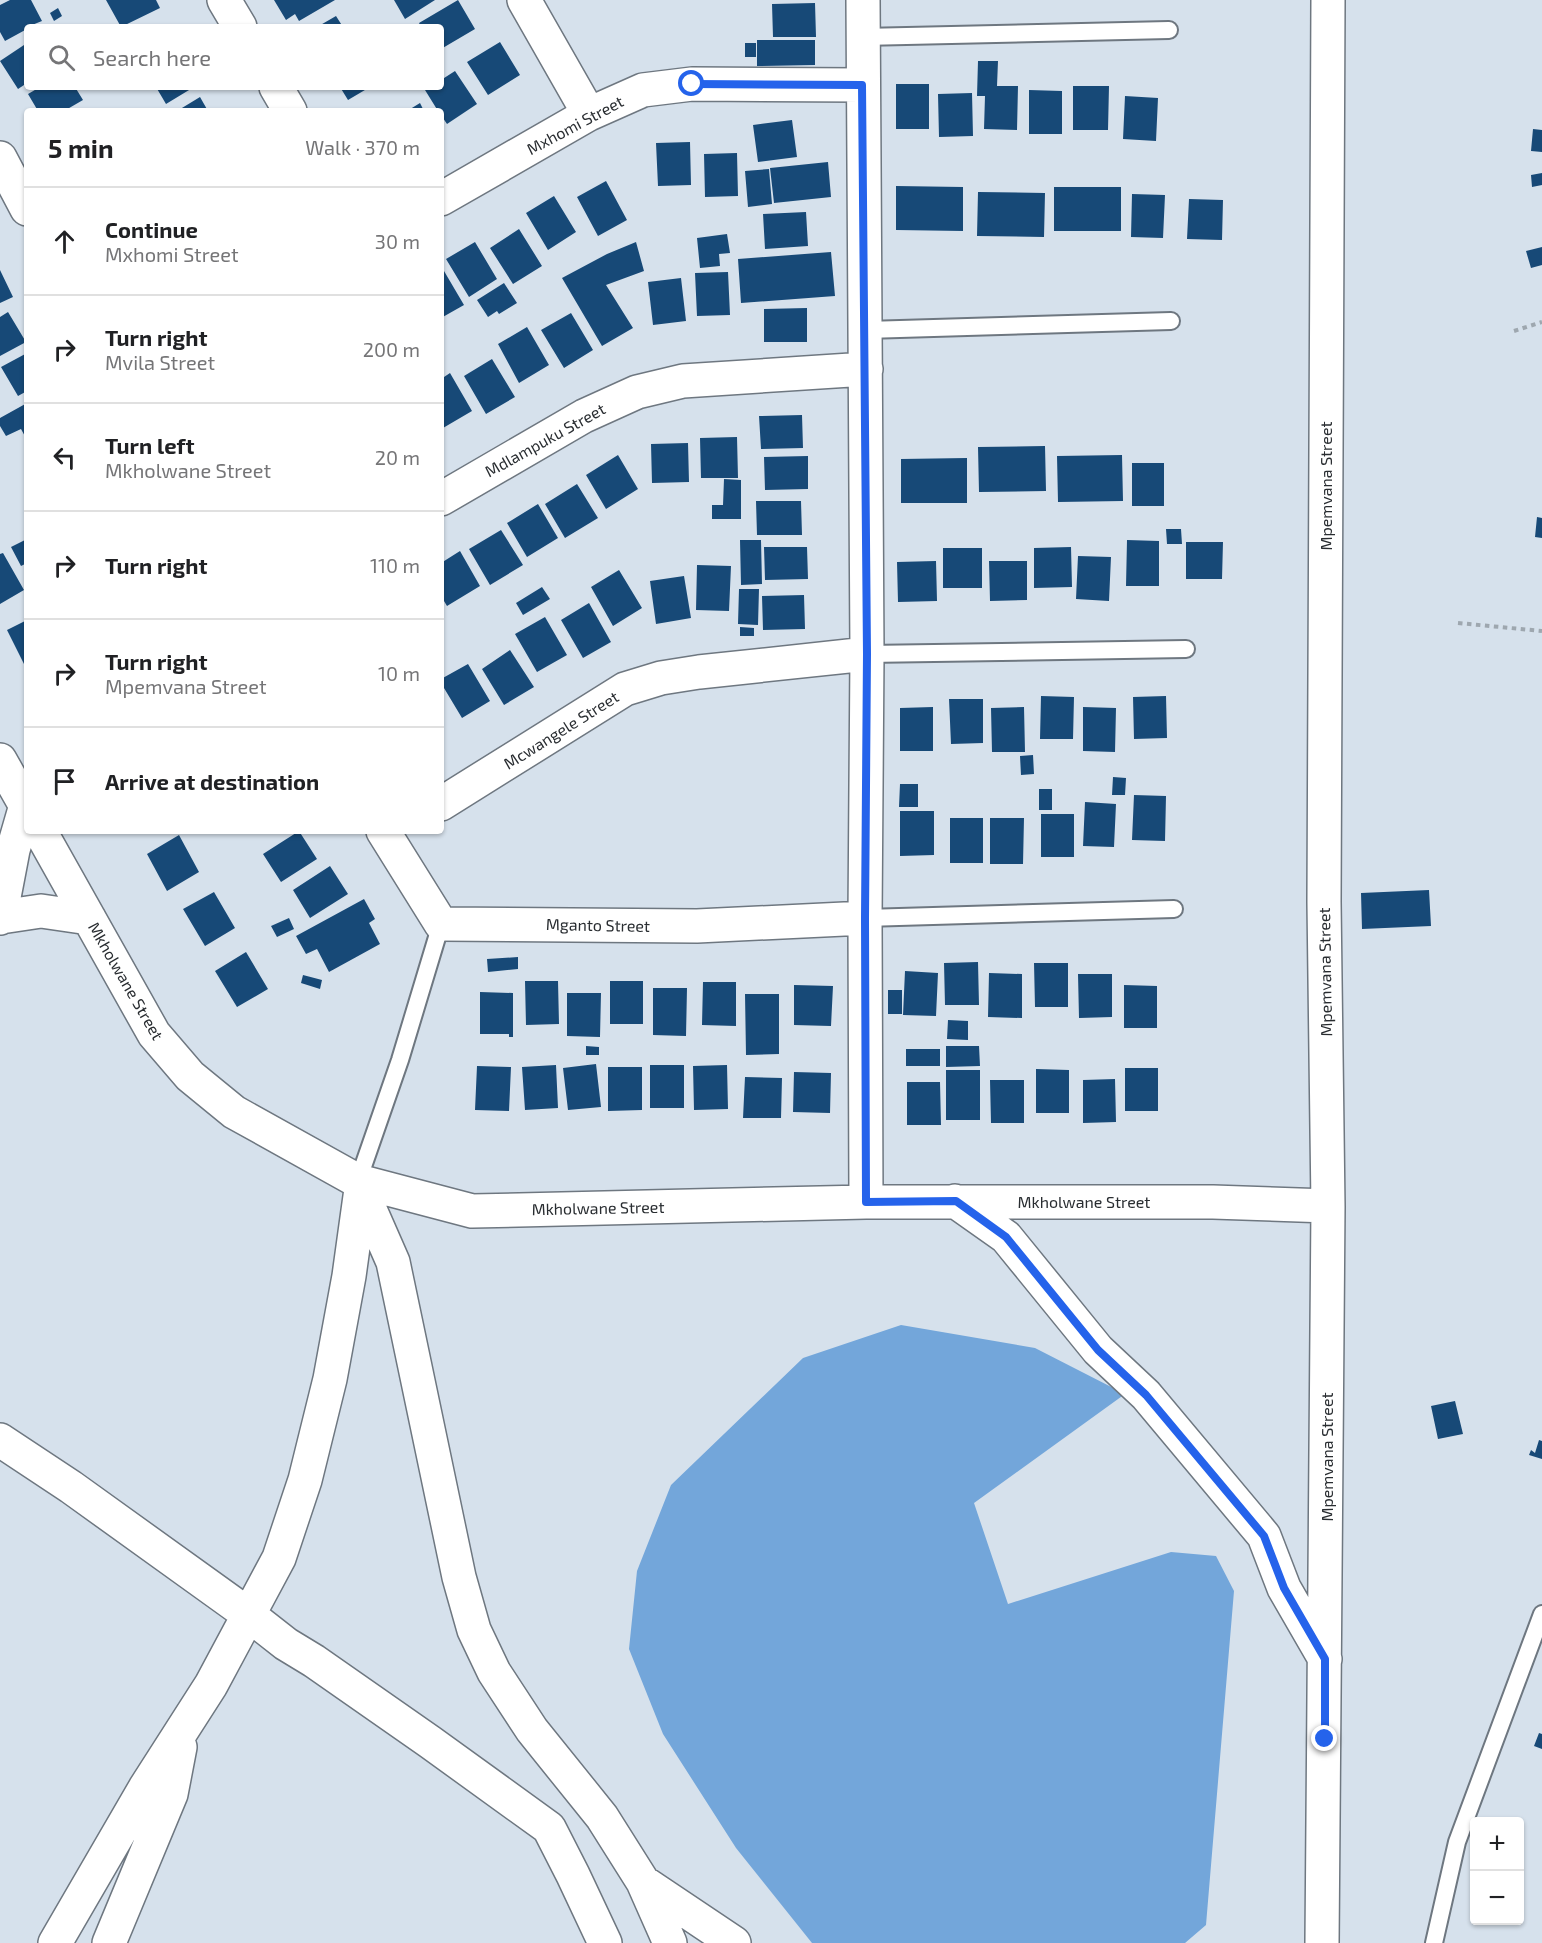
<!DOCTYPE html>
<meta charset="utf-8">
<style>
body{margin:0;font-family:"Exo 2",sans-serif;background:#f2f2f2;color:#202124}
.controls{position:absolute;right:18px;bottom:18px;display:grid;overflow:hidden;border-radius:6px;box-shadow:0 2px 4px #0004}
.controls button{width:54px;height:54px;display:grid;place-items:center;padding:0;border:0;border-bottom:2px solid #e0e0e0;background:#fff;color:#202124;font:30px sans-serif}
.stop{position:absolute;width:18px;height:18px;margin:-14px;border:4px solid #2563eb;border-radius:50%;background:#fff}
.stop.end{background:#2563eb;border-color:#fff;box-shadow:0 2px 6px #0008}
.list{margin:0;padding:0;list-style:none}
h2{display:flex;justify-content:space-between;align-items:center;height:78px;margin:0;padding:0 24px;font-size:26px}
h2 small{font-size:20px;font-weight:400;color:#757577}
.list li{display:grid;grid-template-columns:39px 1fr auto;gap:18px;align-items:center;box-sizing:border-box;height:108px;padding:0 24px;border-top:2px solid #e0e0e0}
.list b{display:block;font-size:22px;white-space:nowrap}
.list p{margin:0;font-size:20px;white-space:nowrap;color:#757577}
.list em{font-size:20px;font-style:normal;color:#757577}
.icon{flex:none;width:33px;height:33px;fill:none;stroke:currentColor;stroke-width:2;stroke-linecap:round;stroke-linejoin:round}
.map{position:relative;flex:none;width:1542px;height:1943px;overflow:hidden}
.search{position:absolute;background:#fff;box-shadow:0 2px 4px #0004;left:24px;top:24px;width:420px;height:66px;display:flex;align-items:center;gap:15px;box-sizing:border-box;padding:0 21px;border-radius:6px;color:#757577;font-size:22px}
.panel{position:absolute;background:#fff;box-shadow:0 2px 4px #0004;left:24px;top:108px;width:420px;height:726px;border-radius:6px}
.map>svg:first-child{display:block}
.water{fill:#73a6da}
.building{fill:#174977}
.lines{fill:none;stroke-linecap:round;stroke-linejoin:round}
.lane-casing{stroke:#6e7780;stroke-width:20}
.street-casing{stroke:#6e7780;stroke-width:36}
.path{stroke:#9ea7af;stroke-width:4;stroke-dasharray:4.5 4.5;stroke-linecap:butt}
.lane{stroke:#fff;stroke-width:16}
.street{stroke:#fff;stroke-width:33}
.route{stroke:#2563eb;stroke-width:8}
.labels{text-anchor:middle;stroke-width:6;stroke-linejoin:round;paint-order:stroke}
.street-label{font-size:16px;fill:#292d31;stroke:#fff}
</style>
<div class="map">
<svg width="1542" height="1943" viewBox="0 0 1542 1943">
<rect width="100%" height="100%" fill="#d6e1ec"/>
<!-- water -->
<path class="water" d="M901 1325 1035 1348 1125 1394 974 1503 1008 1604 1171 1552 1216 1556 1234 1591 1206 1925 1185 1943H812L736 1848 663 1734 629 1649 637 1571 671 1485 803 1358Z"/>
<!-- building -->
<path class="building" d="M10 0H31L42 21 27 27V29L5 41 0 32V5Z
M106 0H156L160 8 121 27Z
M274 0H335L299 21 295 14 286 20Z
M394 0H435L405 19Z
M458 0 475 29 441 49V27H421L419 23Z
M815 3 816 37H773L772 4Z
M58 8 62 16 54 21 50 13Z
M336 16 343 27H317Z
M757 40H815V65L757 66Z
M500 42 520 75 488 95 467 62Z
M27 43V83L18 89 0 61Z
M745 43H756V57H745Z
M978 61H998L997 86H1018L1017 130 984 129 985 96H977Z
M455 71 477 104 447 124 441 115V111H438L425 90 430 87H441V80Z
M896 84H929V129H896Z
M1073 86H1109L1108 130H1073Z
M40 87H75L83 100 64 111H38L28 94Z
M156 87H194L166 104Z
M340 87H370L348 100Z
M1029 90 1062 91V134H1029Z
M972 93 973 136 939 137 938 94Z
M1125 96 1158 98 1156 141 1123 139Z
M200 97 208 111H177Z
M420 103 424 111H407Z
M792 120 797 157 758 162 753 125Z
M1533 129 1542 130V152L1531 151Z
M690 142 691 185 658 186 656 143Z
M737 153 738 196 705 197 704 154Z
M828 162 831 197 774 203 770 168Z
M769 169 772 204 748 207 745 171Z
M1542 173V185L1532 187 1531 175Z
M606 181 627 220 598 236 577 197Z
M896 186 963 187V231L896 230Z
M1054 187H1121V231H1054Z
M978 192 1045 193 1044 237 977 236Z
M1132 194 1165 195 1163 238 1131 237Z
M554 196 576 232 548 250 526 213Z
M1189 199 1223 200 1222 240 1187 239Z
M806 212 808 246 765 249 763 214Z
M519 229 542 266 513 284 490 248Z
M727 234 730 253 719 254 720 266 700 268 697 238Z
M475 242 497 279 469 297 446 259Z
M636 242 644 271 606 285 633 328 602 346 562 278 607 254Z
M1542 247V265L1531 268 1526 251Z
M831 252 835 296 741 303 738 259Z
M0 270 13 297 0 303Z
M444 271 464 305 441 318V272Z
M728 272 730 315 697 316 695 273Z
M681 278 686 321 653 325 648 282Z
M504 283 517 303 499 314 497 311 488 317 477 300Z
M807 308V342H764V309Z
M8 312 26 342 0 356V317Z
M571 313 593 350 564 368 541 330Z
M527 327 549 365 519 383 498 344Z
M27 353V391L18 396 1 367Z
M492 359 515 397 486 414 464 376Z
M450 373 472 411 443 428 441 424V379Z
M27 403V440L21 429 6 436 0 426V418Z
M802 415 803 448 761 449 759 416Z
M737 437 738 478H701L700 438Z
M688 443 689 482 652 483 651 444Z
M1045 446 1046 491 979 492 978 447Z
M618 455 638 489 606 509 586 475Z
M1122 455 1123 501 1058 502 1057 456Z
M808 456V489L765 490 764 457Z
M967 458V503H901V459Z
M1132 463H1164V506H1132Z
M724 479 741 480V519H712V505H723Z
M577 484 598 518 565 538 545 504Z
M756 501H801L802 535H757Z
M538 504 558 538 527 557 507 523Z
M1537 517 1542 518V538L1535 537Z
M1166 529H1181L1182 544H1167Z
M501 530 523 565 490 585 469 549Z
M27 539V563L21 566 11 547Z
M740 540H761L762 584 741 585Z
M1127 540 1159 541V586H1126Z
M1186 542H1223L1222 579H1186Z
M764 547H807L808 579 765 580Z
M1071 547 1072 587 1034 588V548Z
M943 548H982V588H943Z
M460 551 480 586 447 606 441 596V563Z
M3 553 24 590 0 604V554Z
M1078 556 1111 557 1109 601 1076 599Z
M936 561 937 601 898 602 897 562Z
M989 561H1027V600L990 601Z
M697 565 731 566 729 611 696 610Z
M619 570 642 608 613 626 591 587Z
M684 576 691 618 656 624 650 581Z
M542 587 550 599 523 615 516 603Z
M739 589H759L758 625 738 624Z
M804 595 805 629 763 630 762 596Z
M589 603 611 642 583 658 561 620Z
M545 617 567 655 537 672 515 634Z
M27 620V670L7 630Z
M740 627 754 628V636H740Z
M510 650 534 687 504 705 482 669Z
M468 664 490 701 462 718 441 683V679Z
M1041 696 1074 697 1073 739H1040Z
M1166 696 1167 738 1134 739 1133 697Z
M949 699H983V743L951 744Z
M933 707V751H900V708Z
M1024 707 1025 752H992L991 708Z
M1083 707 1116 708 1115 752 1083 751Z
M1033 755 1034 774 1021 775 1020 756Z
M1113 777 1126 778 1125 795H1112Z
M900 784H918V807H899Z
M1039 789H1052V810H1039Z
M1134 795 1166 796 1165 841 1132 840Z
M1085 802 1116 804 1114 847 1083 846Z
M900 811H934V855L900 856Z
M1041 814H1074V857H1041Z
M950 818H983V863H950Z
M990 818H1024L1023 864H990Z
M299 831 317 859 281 882 263 854Z
M179 835 199 872 167 891 147 854Z
M330 866 348 894 310 918 293 890Z
M1429 890 1431 926 1362 929 1361 893Z
M214 892 235 928 205 946 183 909Z
M364 899 375 919 369 923 380 944 329 972 317 949 306 954 296 936Z
M289 918 294 929 277 937 271 926Z
M246 952 268 989 237 1007 215 971Z
M518 957V969L488 972 487 959Z
M978 962 979 1005H945L944 963Z
M1034 963H1068V1007H1035Z
M905 971 938 973 936 1016 903 1015Z
M989 973 1022 974V1018L988 1017Z
M1078 974H1112V1017L1079 1018Z
M303 975 322 980 320 989 301 983Z
M525 981H558L559 1024 526 1025Z
M610 981H643V1024H610Z
M703 982H736V1026L702 1025Z
M794 985 833 986 831 1026 794 1025Z
M1124 985 1157 986V1028H1124Z
M653 988H687L686 1036 653 1035Z
M888 990H902V1014H888Z
M480 992 513 993V1037H509V1034H480Z
M567 993H601L600 1037 567 1036Z
M745 994H779V1054L746 1055Z
M948 1020 968 1021V1040L947 1039Z
M586 1046 599 1047V1055H586Z
M946 1046H979L980 1066 946 1067Z
M906 1049H940V1066H906Z
M596 1064 601 1107 568 1110 563 1068Z
M556 1065 558 1108 525 1110 522 1067Z
M650 1065H684V1108H650Z
M727 1065 728 1109 694 1110 693 1066Z
M477 1066 511 1067 509 1111 475 1110Z
M608 1067H642V1110L608 1111Z
M1125 1068H1158V1111H1125Z
M1036 1069 1069 1070V1113H1036Z
M946 1070H980V1120H946Z
M794 1072 831 1073 830 1113 793 1112Z
M745 1077 782 1078 781 1118H743Z
M1115 1079 1116 1122 1083 1123V1080Z
M990 1080H1024V1123H991Z
M907 1082H940L941 1125H907Z
M1455 1401 1463 1434 1438 1439 1431 1406Z
M1539 1440 1542 1441V1459L1529 1455 1531 1450 1535 1453Z
M1539 1733 1542 1734V1749L1534 1746Z"/>
<g class="lines">
<!-- lane casing -->
<g class="lane-casing">
<path id="lane" d="M862 37 1169 30
M866 330 1171 321
M867 654 1186 649
M865 918 1174 909
M358 1181 400 1060 441 924
M1434 1943 1457 1842 1542 1614"/>
</g>
<!-- street casing -->
<g class="street-casing">
<path id="street" d="M224 0 240 27
M524 0 589 114
M863 0 867 654 865 918 866 1202
M276 87 290 111
M0 158 27 209
M441 199 589 114 643 90 692 84 862 85
M441 499 584 416 637 392 683 381 866 369
M0 760 27 808
M441 804 625 689 661 678 699 672 867 654
M40 831 154 1034 190 1076 234 1112 358 1181 472 1211 866 1202H1213L1328 1206
M383 831 441 924 697 926 865 918
M1 917 41 911 89 918
M0 918 13 850 26 805
M361 1189 393 1262 459 1577 474 1630 494 1672 532 1730 602 1817 643 1882 670 1943
M955 1201 1006 1237 1098 1350 1146 1395 1264 1536 1284 1588 1325 1659
M0 1440 71 1487 249 1615 286 1644 314 1661 430 1742 549 1828 573 1875 605 1943
M643 1882 734 1943
M55 1943 145 1788 211 1685 279 1558 305 1480 330 1379 349 1276 362 1182
M109 1943 171 1794 180 1747
M1322 1943 1328 1206 1324 902 1328 0"/>
</g>
<!-- path -->
<path class="path" d="M1514 331 1542 322
M1458 623 1542 631"/>
<!-- lane -->
<use href="#lane" class="lane"/>
<!-- street -->
<use href="#street" class="street"/>
</g>
<g class="lines">
<!-- route -->
<path class="route" d="M692 84 862 85 867 654 865 918 866 1202 956 1201 1006 1237 1098 1350 1146 1395 1264 1536 1284 1588 1325 1659V1739"/>
</g>
<g class="labels">
<!-- street labels -->
<g class="street-label">
<text transform="translate(575 125) rotate(-28)" y="6">Mxhomi Street</text>
<text transform="translate(545 440) rotate(-29)" y="6">Mdlampuku Street</text>
<text transform="translate(1326 486) rotate(-90)" y="6">Mpemvana Street</text>
<text transform="translate(561 730) rotate(-32)" y="6">Mcwangele Street</text>
<text transform="translate(598 925) rotate(1)" y="6">Mganto Street</text>
<text transform="translate(1325 972) rotate(-91)" y="6">Mpemvana Street</text>
<text transform="translate(126 981) rotate(60)" y="6">Mkholwane Street</text>
<text x="1084" y="1208">Mkholwane Street</text>
<text transform="translate(598 1208) rotate(-1)" y="6">Mkholwane Street</text>
<text transform="translate(1327 1457) rotate(-90)" y="6">Mpemvana Street</text>
</g>
</g>
</svg>
<div class="controls">
<button>+</button>
<button>−</button>
</div>
<div class="stop" style="left:692px;top:84px"></div>
<div class="stop end" style="left:1325px;top:1739px"></div>
<div class="search"><svg class="icon" aria-label="search" viewBox="0 0 24 24"><circle cx="10" cy="10" r="6"/><path d="M15 15l6 6"/></svg>Search here</div>
<section class="panel">
<h2>5 min<small>Walk · 370 m</small></h2>
<ul class="list">
<li><svg class="icon" aria-label="ahead" viewBox="0 0 24 24"><path d="M12 20V5M6 11l6-6 6 6"/></svg><div><b>Continue</b><p>Mxhomi Street</p></div><em>30 m</em></li>
<li><svg class="icon" aria-label="right" viewBox="0 0 24 24"><path d="M7 20v-9h11M14 6l5 5-5 5"/></svg><div><b>Turn right</b><p>Mvila Street</p></div><em>200 m</em></li>
<li><svg class="icon" aria-label="left" viewBox="0 0 24 24"><path d="M17 20v-9H6M10 6l-5 5 5 5"/></svg><div><b>Turn left</b><p>Mkholwane Street</p></div><em>20 m</em></li>
<li><svg class="icon" aria-label="right" viewBox="0 0 24 24"><path d="M7 20v-9h11M14 6l5 5-5 5"/></svg><div><b>Turn right</b></div><em>110 m</em></li>
<li><svg class="icon" aria-label="right" viewBox="0 0 24 24"><path d="M7 20v-9h11M14 6l5 5-5 5"/></svg><div><b>Turn right</b><p>Mpemvana Street</p></div><em>10 m</em></li>
<li><svg class="icon" aria-label="arrive" viewBox="0 0 24 24"><path d="M6 21V4h12l-3 4 3 4H6"/></svg><div><b>Arrive at destination</b></div></li>
</ul>
</section>
</div>
